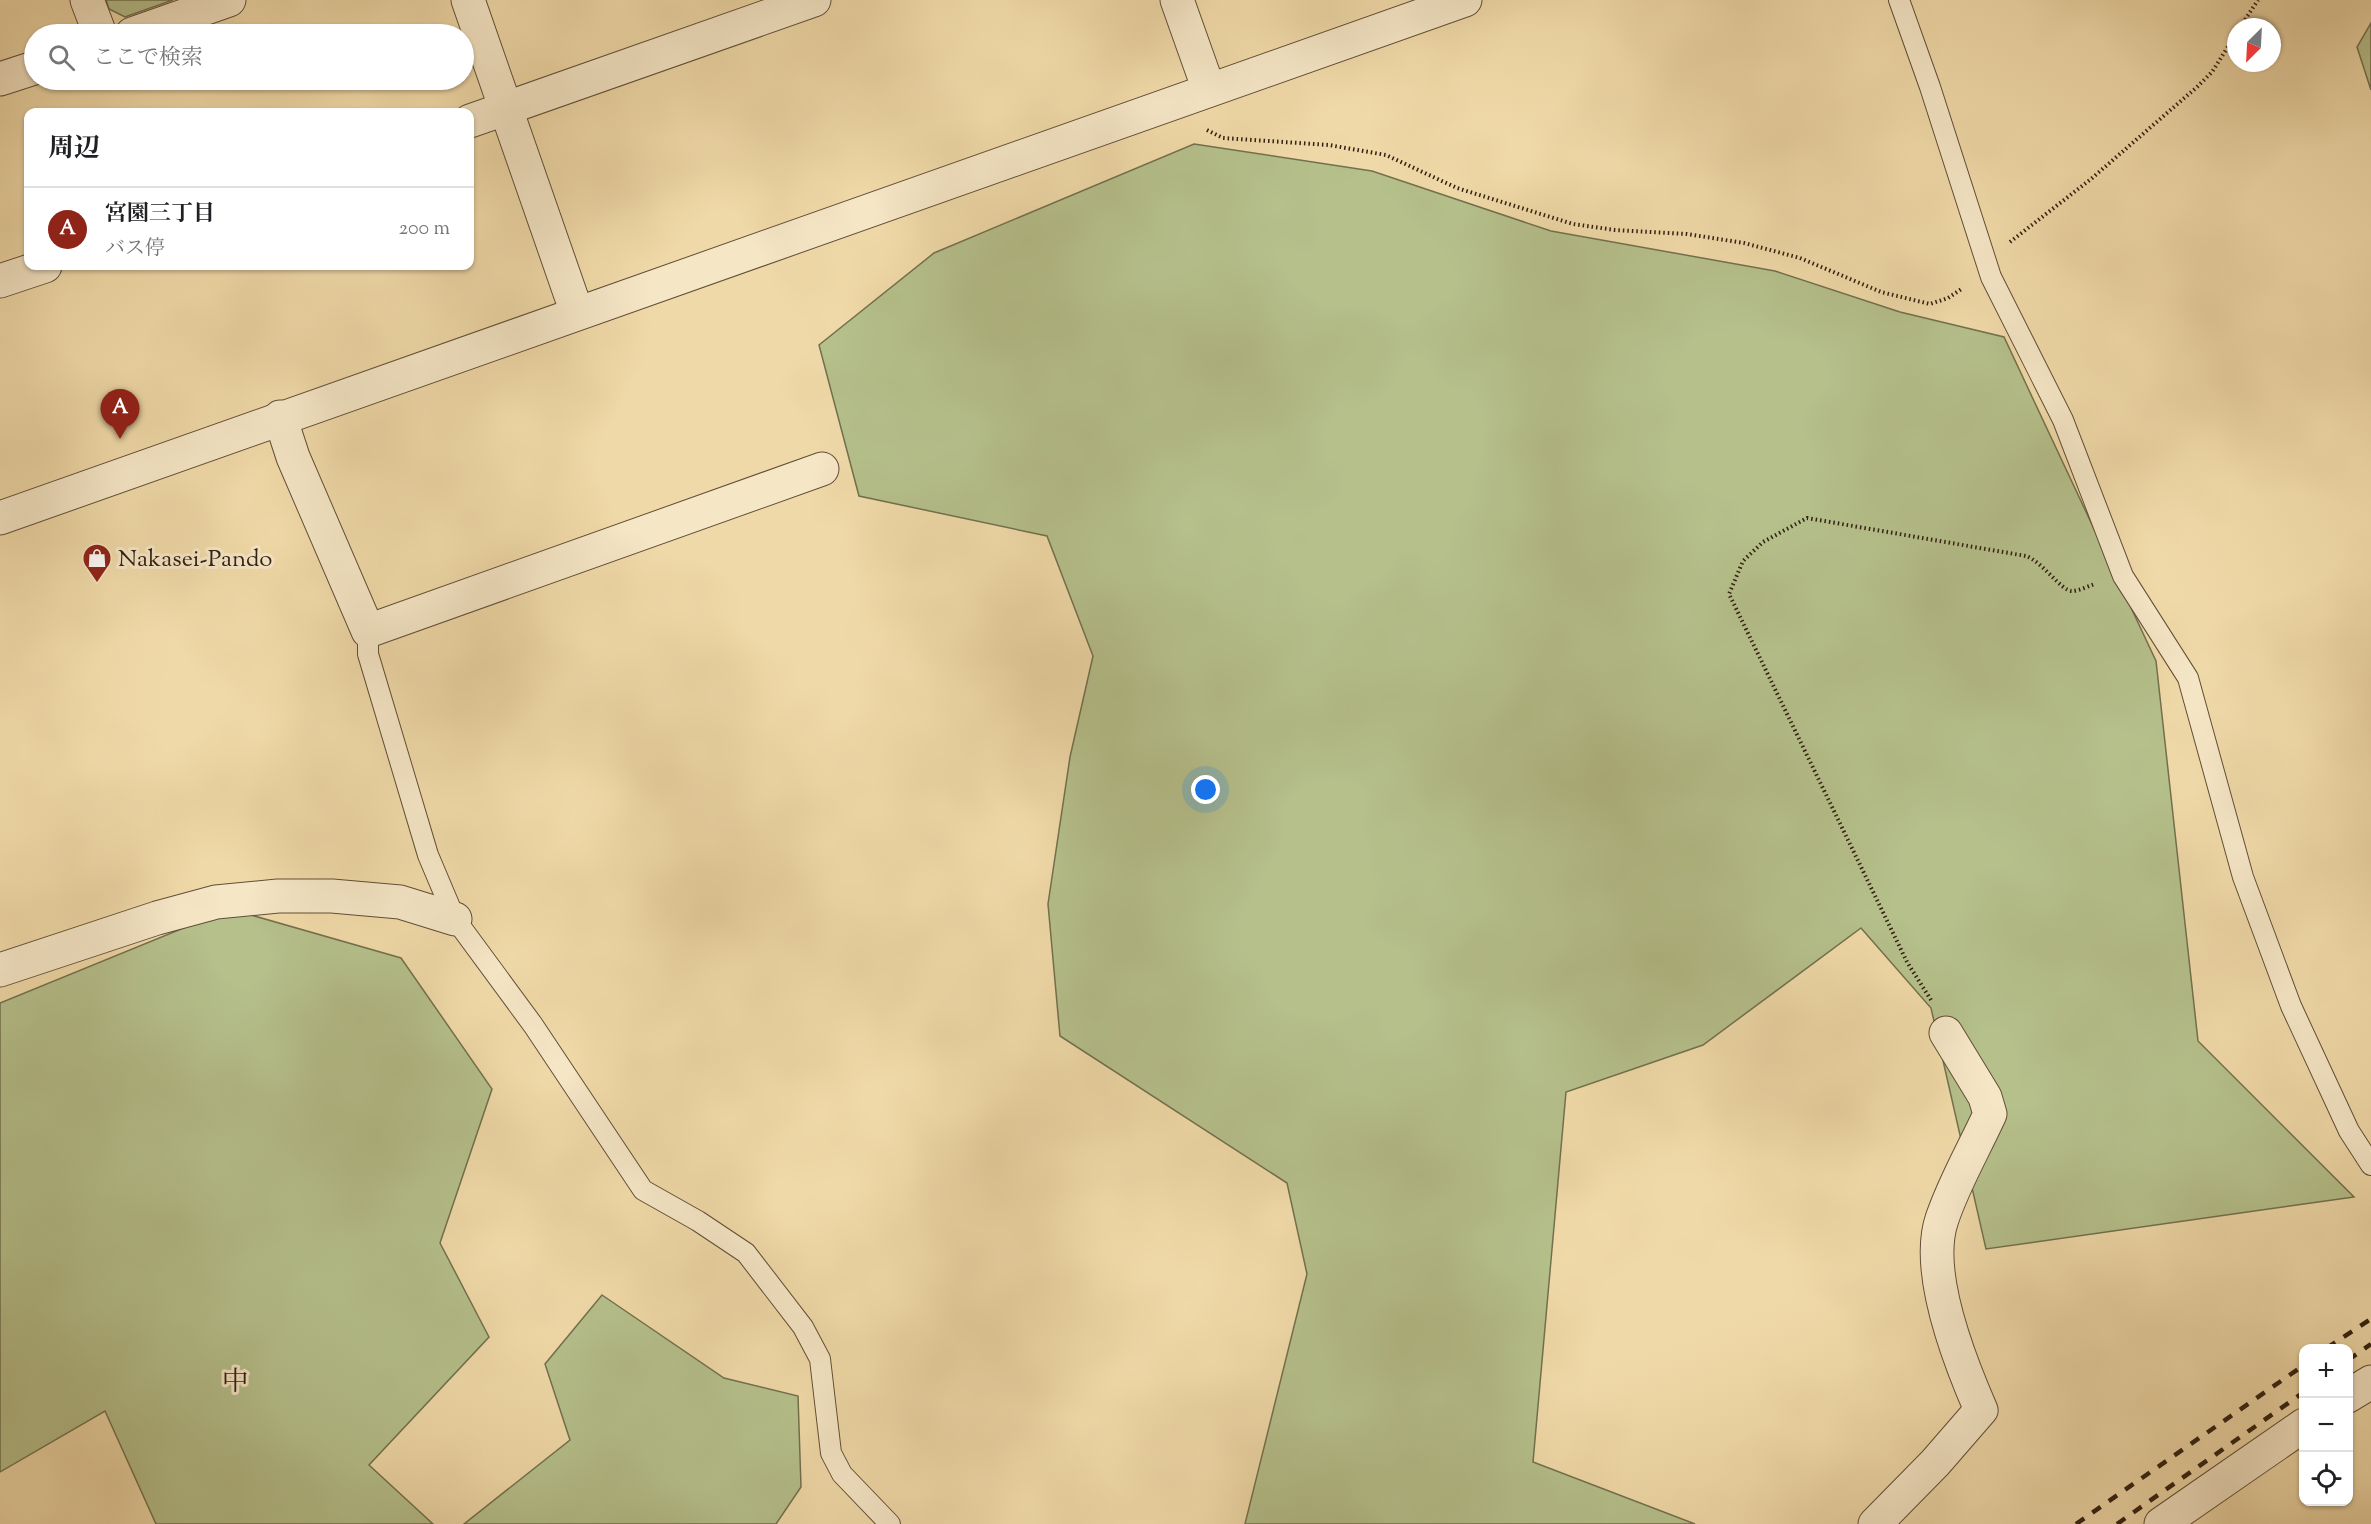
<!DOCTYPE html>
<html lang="ja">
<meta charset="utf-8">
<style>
body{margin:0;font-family:"Sorts Mill Goudy","Noto Serif JP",serif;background:#f2f2f2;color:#202124}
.controls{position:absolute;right:18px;bottom:18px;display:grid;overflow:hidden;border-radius:12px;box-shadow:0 2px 4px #0004}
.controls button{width:54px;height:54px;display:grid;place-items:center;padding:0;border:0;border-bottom:2px solid #e0e0e0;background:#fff;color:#202124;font:30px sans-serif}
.compass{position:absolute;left:2227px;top:18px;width:54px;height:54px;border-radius:50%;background:#fff;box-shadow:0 2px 4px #0004;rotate:204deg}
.you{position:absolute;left:1206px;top:790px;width:21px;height:21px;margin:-15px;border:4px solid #fff;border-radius:50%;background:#1a73e8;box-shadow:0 0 0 9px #1a73e833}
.badge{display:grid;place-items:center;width:39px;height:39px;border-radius:50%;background:#8f2418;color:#fff;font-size:20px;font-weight:700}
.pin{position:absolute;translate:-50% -50px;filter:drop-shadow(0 2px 3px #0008)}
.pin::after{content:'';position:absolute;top:32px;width:21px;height:18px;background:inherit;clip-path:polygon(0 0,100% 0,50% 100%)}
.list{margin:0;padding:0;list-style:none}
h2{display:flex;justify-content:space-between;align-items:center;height:78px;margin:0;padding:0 24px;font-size:26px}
h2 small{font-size:20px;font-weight:400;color:#757577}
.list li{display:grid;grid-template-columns:39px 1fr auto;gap:18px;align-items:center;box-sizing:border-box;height:84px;padding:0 24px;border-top:2px solid #e0e0e0}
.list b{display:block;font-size:22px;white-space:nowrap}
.list p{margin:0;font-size:20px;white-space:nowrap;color:#757577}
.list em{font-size:20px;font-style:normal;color:#757577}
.icon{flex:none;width:33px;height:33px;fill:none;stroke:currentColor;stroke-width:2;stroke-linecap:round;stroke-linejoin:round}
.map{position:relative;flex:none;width:2371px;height:1524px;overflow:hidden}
.search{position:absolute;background:#fff;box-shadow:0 2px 4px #0004;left:24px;top:24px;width:450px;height:66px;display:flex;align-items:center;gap:15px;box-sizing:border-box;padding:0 21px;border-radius:33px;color:#757577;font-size:22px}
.panel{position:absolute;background:#fff;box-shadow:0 2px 4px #0004;left:24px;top:108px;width:450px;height:162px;border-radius:12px}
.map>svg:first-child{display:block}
.green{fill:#b5c08b;stroke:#73704e;stroke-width:1.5}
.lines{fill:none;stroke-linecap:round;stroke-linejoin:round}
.service-casing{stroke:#614e37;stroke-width:22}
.minor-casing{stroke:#614e37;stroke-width:35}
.tertiary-casing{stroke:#614e37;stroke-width:35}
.path{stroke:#312011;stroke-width:4;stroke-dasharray:1.5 3;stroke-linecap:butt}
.service{stroke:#f5e6c6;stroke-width:20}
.minor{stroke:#f5e6c6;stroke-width:33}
.tertiary{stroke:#f5e6c6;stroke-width:33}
.rail{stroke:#312011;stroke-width:4.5;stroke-dasharray:10 10;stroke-linecap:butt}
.labels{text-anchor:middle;stroke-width:6;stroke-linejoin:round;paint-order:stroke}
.poi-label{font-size:24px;fill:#312011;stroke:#f5e6c6;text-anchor:start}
.quarter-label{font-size:27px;fill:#312011;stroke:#f5e6c6}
</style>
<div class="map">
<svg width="2371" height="1524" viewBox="0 0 2371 1524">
<rect width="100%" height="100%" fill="#f0d9a8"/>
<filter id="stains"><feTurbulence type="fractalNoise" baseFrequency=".00333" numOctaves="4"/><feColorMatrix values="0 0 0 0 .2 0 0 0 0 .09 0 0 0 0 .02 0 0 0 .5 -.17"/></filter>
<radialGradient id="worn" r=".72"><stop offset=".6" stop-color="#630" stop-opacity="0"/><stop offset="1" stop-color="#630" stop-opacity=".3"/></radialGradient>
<!-- green -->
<path class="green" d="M106 0H173L125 17 109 9Z
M2371 23V90L2357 47Z
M1194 144 1372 171 1551 231 1775 271 1900 312 2004 337 2156 661 2198 1041 2354 1197 1986 1249 1931 1008 1861 928 1703 1045 1566 1092 1533 1462 1695 1524H1245L1307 1274 1287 1183 1060 1036 1048 904 1070 757 1093 656 1047 536 859 496 819 345 934 253Z
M230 909 401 958 492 1089 440 1243 489 1337 369 1465 433 1524H156L105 1411 0 1472V1003Z
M602 1295 724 1378 798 1396 801 1487 776 1524H464L570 1440 545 1364Z"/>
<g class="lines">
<!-- service casing -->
<g class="service-casing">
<path id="service" d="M1899 0 1930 87 1991 277 2063 420 2123 576 2188 678 2243 877 2291 1006 2349 1131 2371 1165
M368 631V654L428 855 455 919 533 1025 643 1190 698 1221 746 1253 803 1327 820 1359 831 1453 842 1474 890 1524"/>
</g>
<!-- minor casing -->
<g class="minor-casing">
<path id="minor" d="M87 0 100 34
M468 0 577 313
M1177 0 1209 90
M132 34 229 0
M0 79 34 68
M470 121 814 0
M0 281 45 266
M280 417 293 457 368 631 822 469
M0 970 157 918 216 902 278 896H332L400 902 455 919
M2348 1396 2371 1382
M1875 1524 1935 1463 1981 1410C1960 1362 1924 1271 1942 1219 1954 1183 1974 1149 1990 1114L1985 1097 1946 1033
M2161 1524 2304 1425"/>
</g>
<!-- tertiary casing -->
<g class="tertiary-casing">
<path id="tertiary" d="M0 518 1465 0"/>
</g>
<!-- path -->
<path class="path" d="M2240 27 2258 0
M1207 130 1223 138 1329 145 1386 155 1457 188 1573 224 1615 230 1687 234 1744 243 1800 258 1881 292 1930 304 1948 298 1963 288
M2010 242 2091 179 2197 87 2212 72 2236 34
M1931 1000 1907 962 1729 594 1743 561 1763 542 1807 518 2026 556C2043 562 2061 591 2072 591 2079 591 2088 586 2095 584"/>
<!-- service -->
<use href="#service" class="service"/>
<!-- minor -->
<use href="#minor" class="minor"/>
<!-- tertiary -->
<use href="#tertiary" class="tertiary"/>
<!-- rail -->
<path class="rail" d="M2327 1348 2371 1319
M2348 1360 2371 1344
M2076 1524 2304 1365
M2117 1524 2304 1392"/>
</g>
<!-- icons -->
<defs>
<g id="shop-pin" transform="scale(1.5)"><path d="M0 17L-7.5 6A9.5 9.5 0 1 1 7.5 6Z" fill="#8f2418" stroke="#f5e6c6"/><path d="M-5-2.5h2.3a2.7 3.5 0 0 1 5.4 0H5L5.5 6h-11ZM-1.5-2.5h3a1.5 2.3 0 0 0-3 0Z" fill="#fff"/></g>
</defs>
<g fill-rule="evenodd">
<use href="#shop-pin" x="97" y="558"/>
</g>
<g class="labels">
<!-- poi labels -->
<g class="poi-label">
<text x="118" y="566">Nakasei-Pando</text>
</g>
<!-- quarter labels -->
<g class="quarter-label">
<text x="235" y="1390">中</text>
</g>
</g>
<rect width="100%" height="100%" filter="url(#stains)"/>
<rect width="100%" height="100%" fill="url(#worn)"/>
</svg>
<div class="controls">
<button>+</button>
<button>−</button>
<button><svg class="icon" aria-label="locate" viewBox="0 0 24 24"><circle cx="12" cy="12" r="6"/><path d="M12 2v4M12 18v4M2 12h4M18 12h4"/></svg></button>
</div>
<svg class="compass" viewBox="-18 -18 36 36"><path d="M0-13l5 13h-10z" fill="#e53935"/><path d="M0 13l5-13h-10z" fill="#757577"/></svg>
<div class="you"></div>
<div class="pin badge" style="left:120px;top:439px">A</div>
<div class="search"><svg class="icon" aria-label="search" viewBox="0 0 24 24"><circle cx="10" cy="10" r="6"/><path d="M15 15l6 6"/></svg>ここで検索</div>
<section class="panel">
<h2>周辺<small></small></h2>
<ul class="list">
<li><span class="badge">A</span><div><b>宮園三丁目</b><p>バス停</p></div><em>200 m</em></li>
</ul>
</section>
</div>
